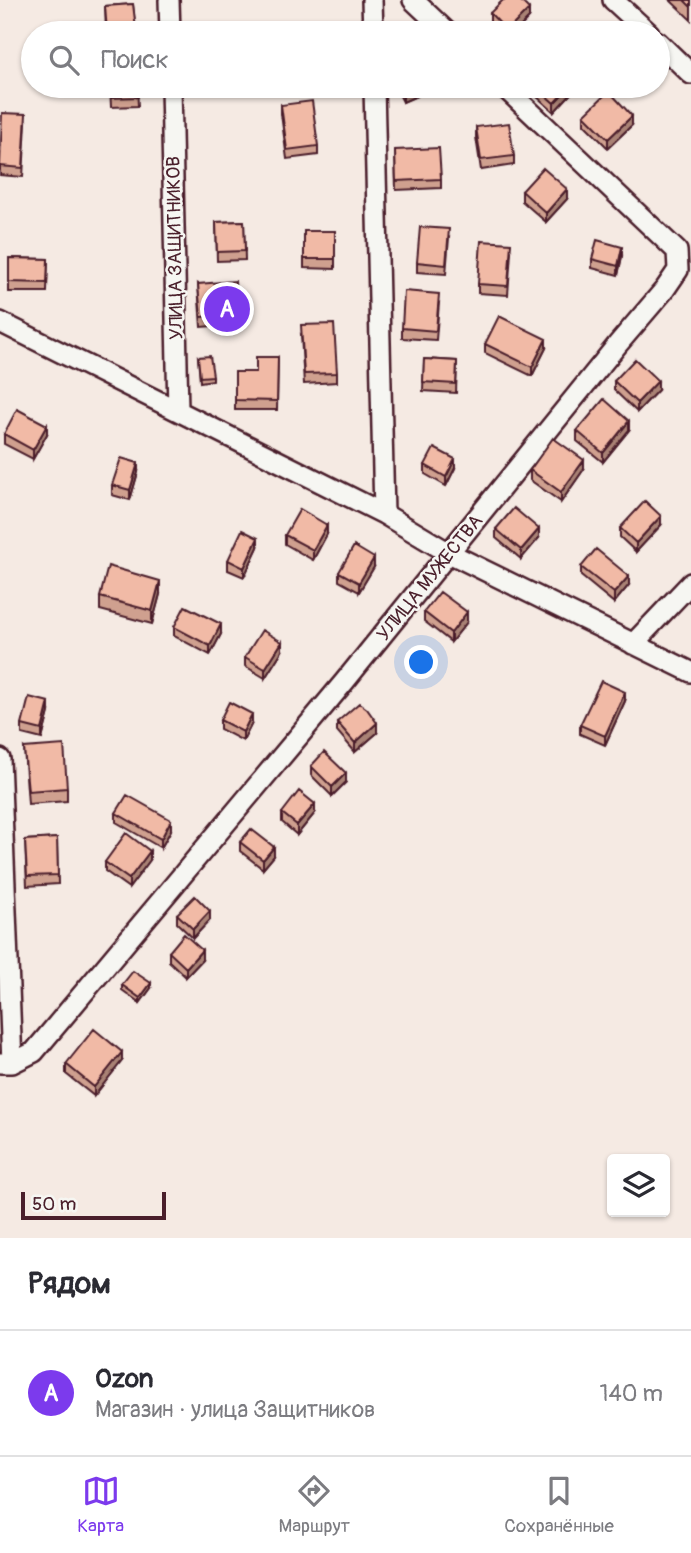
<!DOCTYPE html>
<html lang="ru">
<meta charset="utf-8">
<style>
body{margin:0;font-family:Pangolin,sans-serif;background:#f7f7f7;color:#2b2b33}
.controls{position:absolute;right:21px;bottom:21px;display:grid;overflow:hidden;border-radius:7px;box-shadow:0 2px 5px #0004}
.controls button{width:63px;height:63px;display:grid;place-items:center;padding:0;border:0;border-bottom:2px solid #e1e1e2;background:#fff;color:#2b2b33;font:35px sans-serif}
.scale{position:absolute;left:21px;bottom:18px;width:145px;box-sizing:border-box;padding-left:7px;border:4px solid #4a1f2b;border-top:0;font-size:19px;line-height:24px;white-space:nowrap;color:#4a1f2b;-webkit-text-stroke:5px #f6f6f2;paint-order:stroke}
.you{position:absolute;left:422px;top:663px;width:24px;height:24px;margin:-18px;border:5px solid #fff;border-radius:50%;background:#1a73e8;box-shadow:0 0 0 10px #1a73e833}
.badge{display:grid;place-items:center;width:46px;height:46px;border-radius:50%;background:#7c3aed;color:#fff;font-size:23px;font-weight:700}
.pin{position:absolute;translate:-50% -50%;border:4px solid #fff;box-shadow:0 2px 7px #0006}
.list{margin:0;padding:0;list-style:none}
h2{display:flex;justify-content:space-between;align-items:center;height:91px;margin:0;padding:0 28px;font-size:30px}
h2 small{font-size:23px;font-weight:400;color:#7c7c81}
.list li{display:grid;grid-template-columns:46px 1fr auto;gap:21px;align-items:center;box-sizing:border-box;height:126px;padding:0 28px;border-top:2px solid #e1e1e2}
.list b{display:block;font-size:26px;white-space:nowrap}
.list p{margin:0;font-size:23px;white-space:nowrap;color:#7c7c81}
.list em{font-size:23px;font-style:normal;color:#7c7c81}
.icon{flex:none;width:38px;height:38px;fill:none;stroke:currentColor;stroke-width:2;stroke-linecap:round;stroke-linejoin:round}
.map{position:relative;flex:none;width:691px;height:1238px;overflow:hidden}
.search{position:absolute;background:#fff;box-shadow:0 2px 5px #0004;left:21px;right:21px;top:21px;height:77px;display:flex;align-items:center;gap:18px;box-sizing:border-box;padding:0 24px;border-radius:38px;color:#7c7c81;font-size:26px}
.sheet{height:217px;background:#fff}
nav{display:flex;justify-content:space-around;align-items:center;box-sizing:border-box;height:98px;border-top:2px solid #e1e1e2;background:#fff;font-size:19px;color:#7c7c81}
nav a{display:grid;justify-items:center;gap:4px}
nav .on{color:#7c3aed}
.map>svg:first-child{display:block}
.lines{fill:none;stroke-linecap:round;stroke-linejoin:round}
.street-casing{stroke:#4a1f2b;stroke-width:24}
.street{stroke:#f6f6f2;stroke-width:19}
.wall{fill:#cfa08f;stroke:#4a1f2b;stroke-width:2}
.shaded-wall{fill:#a98274;stroke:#4a1f2b;stroke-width:2}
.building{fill:#f1baa6;stroke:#4a1f2b;stroke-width:2}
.labels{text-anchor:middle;stroke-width:5;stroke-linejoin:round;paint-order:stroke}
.street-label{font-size:19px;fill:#4a1f2b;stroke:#f6f6f2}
</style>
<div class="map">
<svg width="691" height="1238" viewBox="0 0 691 1238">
<rect width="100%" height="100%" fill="#f5eae3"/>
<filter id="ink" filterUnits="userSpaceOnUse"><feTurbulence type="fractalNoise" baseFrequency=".0143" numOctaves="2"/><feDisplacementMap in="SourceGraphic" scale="14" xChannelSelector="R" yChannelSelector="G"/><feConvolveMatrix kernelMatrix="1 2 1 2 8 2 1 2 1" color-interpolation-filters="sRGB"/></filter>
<g filter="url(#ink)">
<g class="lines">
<!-- street casing -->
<g class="street-casing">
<path id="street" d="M169 0 170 33
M372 0 373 33
M413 0 448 33
M613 0 649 33
M658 42 691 74
M171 86 178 411
M374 86 384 514
M0 322 384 514 449 553 691 672
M633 644 691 583
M0 759 12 1063
M0 1063H12L34 1052 345 681 618 344 665 289 678 270 677 251 503 86"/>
</g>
<!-- street -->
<use href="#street" class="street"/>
</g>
<!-- wall -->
<path class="wall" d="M670 0H691V20Z
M133 4 136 33H106L105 6Z
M490 13 529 18 514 33H501L490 22Z
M110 86H137L138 106 111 107Z
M395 86H437V87L403 102Z
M535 86H576V88L554 112 535 95Z
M281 105 318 146V155L287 159 281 114Z
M584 115 632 125 608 148 584 124Z
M26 123 23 177 0 175V154Z
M476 127 514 156V165L481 170 476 137Z
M395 150 441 179V188L396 190Z
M522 191 567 199 546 222 522 201Z
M244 221 245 260 217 261 216 222Z
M304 231H335V269L304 268Z
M449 238 446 274 417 272V262Z
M511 252 508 295 478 293V284Z
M622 256 618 275 592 268V259Z
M9 258 48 259 47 292H9Z
M198 284 237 315V324L201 327Z
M439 303 436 340 402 338V328Z
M301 335 337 373V382L304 384Z
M485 344 546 348 532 376 485 353Z
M198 357 213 376V380L200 382Z
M278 357 277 410H235V372H256Z
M424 359 457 361 456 393 423 391Z
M614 381 658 390 637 412 614 390Z
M629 430 603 462 577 441V431Z
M4 434H47L33 459 4 444Z
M425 465 455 468 446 486 425 474Z
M584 469 561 502 530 480V470Z
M138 472 130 500 112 495V485Z
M661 525 636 552 620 537V528Z
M496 529 539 538 521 559 496 538Z
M327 534 313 560 285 544V535Z
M258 547 244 577 228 570V560Z
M374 567 359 592 339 581V572Z
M581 567 629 585 614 603 581 576Z
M160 594 152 624 100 610V597Z
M424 612 467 622 451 642 424 621Z
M174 627 221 634 210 655 174 636Z
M282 651 265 678 245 666V657Z
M625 701 605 745 580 734V725Z
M49 712 42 739 22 734V725Z
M220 720 252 723 243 741 220 729Z
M337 722 377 733 355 752 337 731Z
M24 748 67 788V801L28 804Z
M311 766 346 782 332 796 311 775Z
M116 813 171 830 161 848 116 822Z
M282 813H315L297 835 282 822Z
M57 838 58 884 27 886 25 840Z
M240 842 274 856 263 869 240 851Z
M150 860 129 888 105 871V862Z
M177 914 210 920 193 938 177 923Z
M169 952 202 960 186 977 169 961Z
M122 985 151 988 140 1003 122 990Z
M122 1061 94 1096 66 1074V1064Z"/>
<!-- shaded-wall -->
<path class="shaded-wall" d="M529 9V18L514 33H507V31Z
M419 86 437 87 403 102V93Z
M570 86H576V88L554 112V103Z
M632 116V125L608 148V139Z
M567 189V199L546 222V213Z
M622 247V256L618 275V266Z
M546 339V348L532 376V367Z
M658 381V390L637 412V403Z
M629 421V430L603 462V453Z
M47 425V434L33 459V450Z
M455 459V468L446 486V477Z
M584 460V469L561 502V492Z
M138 463V472L130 500V490Z
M661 516V525L636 552V543Z
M327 525V534L313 560V550Z
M539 529V538L521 559V550Z
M258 538V547L244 577V568Z
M374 558V567L359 592V583Z
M629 576V585L614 603V593Z
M160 581V594L152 624V611Z
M467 612V622L451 642V633Z
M221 624V634L210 655V646Z
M282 642V651L265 678V669Z
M625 692V701L605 745V736Z
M49 702V712L42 739V730Z
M252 714V723L243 741V732Z
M377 723V733L355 752V743Z
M346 773V782L332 796V787Z
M315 804V813L297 835V825Z
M171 820V830L161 848V839Z
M274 847V856L263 869V860Z
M150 851V860L129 888V879Z
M210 911V920L193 938V929Z
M202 950V960L186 977V968Z
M151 983V988L140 1003V998Z
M122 1052V1061L94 1096V1087Z"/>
<!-- building -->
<path class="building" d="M503 0H520L529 9 507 31 490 13Z
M684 0H691V7Z
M133 4 136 29 107 32 105 6Z
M329 31V33H298V32Z
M110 86H137L138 97 111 98Z
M399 86H419L403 93Z
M535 86H570L554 103Z
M609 91 632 116 608 139 584 115Z
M312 101 318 146 287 150 281 105Z
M2 113 26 114 23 168 0 166Z
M509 123 514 156 481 160 476 127Z
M439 148 441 179 396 181 395 150Z
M543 168 567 189 546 213 522 191Z
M244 221 245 251 217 252 216 222Z
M420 227 449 229 446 265 417 262Z
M304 231H335V259H304Z
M597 240 622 247 618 266 592 259Z
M481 241 511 243 508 286 478 284Z
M9 258 48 259 47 283 9 282Z
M235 281 237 315 201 317 198 284Z
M404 291 439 294 436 331 402 328Z
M499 316 546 339 532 367 485 344Z
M334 324 337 373 304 374 301 325Z
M210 356 213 376 200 377 198 357Z
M256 357H278L277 401 235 400V372H256Z
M424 359 457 361 456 384 423 382Z
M635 359 658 381 637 403 614 381Z
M604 399 629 421 603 453 577 431Z
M17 409 47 425 33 450 4 434Z
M553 438 584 460 561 492 530 470Z
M434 448 455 459 446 477 425 465Z
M121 458 138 463 130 490 112 485Z
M645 501 661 516 636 543 620 528Z
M514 508 539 529 521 550 496 529Z
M300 509 327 525 313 550 285 535Z
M242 530 258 538 244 568 228 560Z
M354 546 374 558 359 583 339 572Z
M596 549 629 576 614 593 581 567Z
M108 566 160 581 152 611 100 597Z
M440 592 467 612 451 633 424 612Z
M185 606 221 624 210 646 174 627Z
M262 630 282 642 265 669 245 657Z
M601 681 625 692 605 736 580 725Z
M29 697 49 702 42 730 22 725Z
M229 702 252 714 243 732 220 720Z
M359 703 367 709 377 723 355 743 337 722Z
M64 745 67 788 28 791 24 748Z
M324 752 346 773 332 787 311 766Z
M299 791 315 804 297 825 282 813Z
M127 795 171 820 161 839 116 813Z
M251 829 274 847 263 860 240 842Z
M126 833 150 851 129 879 105 862Z
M57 838 58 875 27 876 25 840Z
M195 896 210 911 193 929 177 914Z
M184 934 202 950 186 968 169 952Z
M133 971 151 983 140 998 122 985Z
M94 1029 122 1052 94 1087 66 1064Z"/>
</g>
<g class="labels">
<!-- street labels -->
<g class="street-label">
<text transform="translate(174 248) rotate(-91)" y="7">УЛИЦА ЗАЩИТНИКОВ</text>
<text transform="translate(429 577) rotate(-51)" y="7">УЛИЦА МУЖЕСТВА</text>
</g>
</g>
</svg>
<div class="controls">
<button><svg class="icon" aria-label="layers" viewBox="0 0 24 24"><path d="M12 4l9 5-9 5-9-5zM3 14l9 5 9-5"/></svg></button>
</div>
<div class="scale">50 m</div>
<div class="you"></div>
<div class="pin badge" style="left:227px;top:309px">A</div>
<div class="search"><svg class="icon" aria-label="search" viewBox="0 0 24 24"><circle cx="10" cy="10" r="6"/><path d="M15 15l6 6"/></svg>Поиск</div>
</div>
<section class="sheet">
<h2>Рядом<small></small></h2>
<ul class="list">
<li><span class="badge">A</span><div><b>Ozon</b><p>Магазин · улица Защитников</p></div><em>140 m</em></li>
</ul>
</section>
<nav>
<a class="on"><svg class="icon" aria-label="map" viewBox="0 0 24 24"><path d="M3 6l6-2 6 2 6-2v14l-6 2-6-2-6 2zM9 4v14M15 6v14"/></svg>Карта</a>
<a><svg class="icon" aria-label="directions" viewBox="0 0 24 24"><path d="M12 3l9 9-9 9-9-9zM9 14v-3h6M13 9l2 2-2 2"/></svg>Маршрут</a>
<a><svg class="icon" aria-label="saved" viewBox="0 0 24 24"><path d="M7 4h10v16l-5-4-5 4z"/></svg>Сохранённые</a>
</nav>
